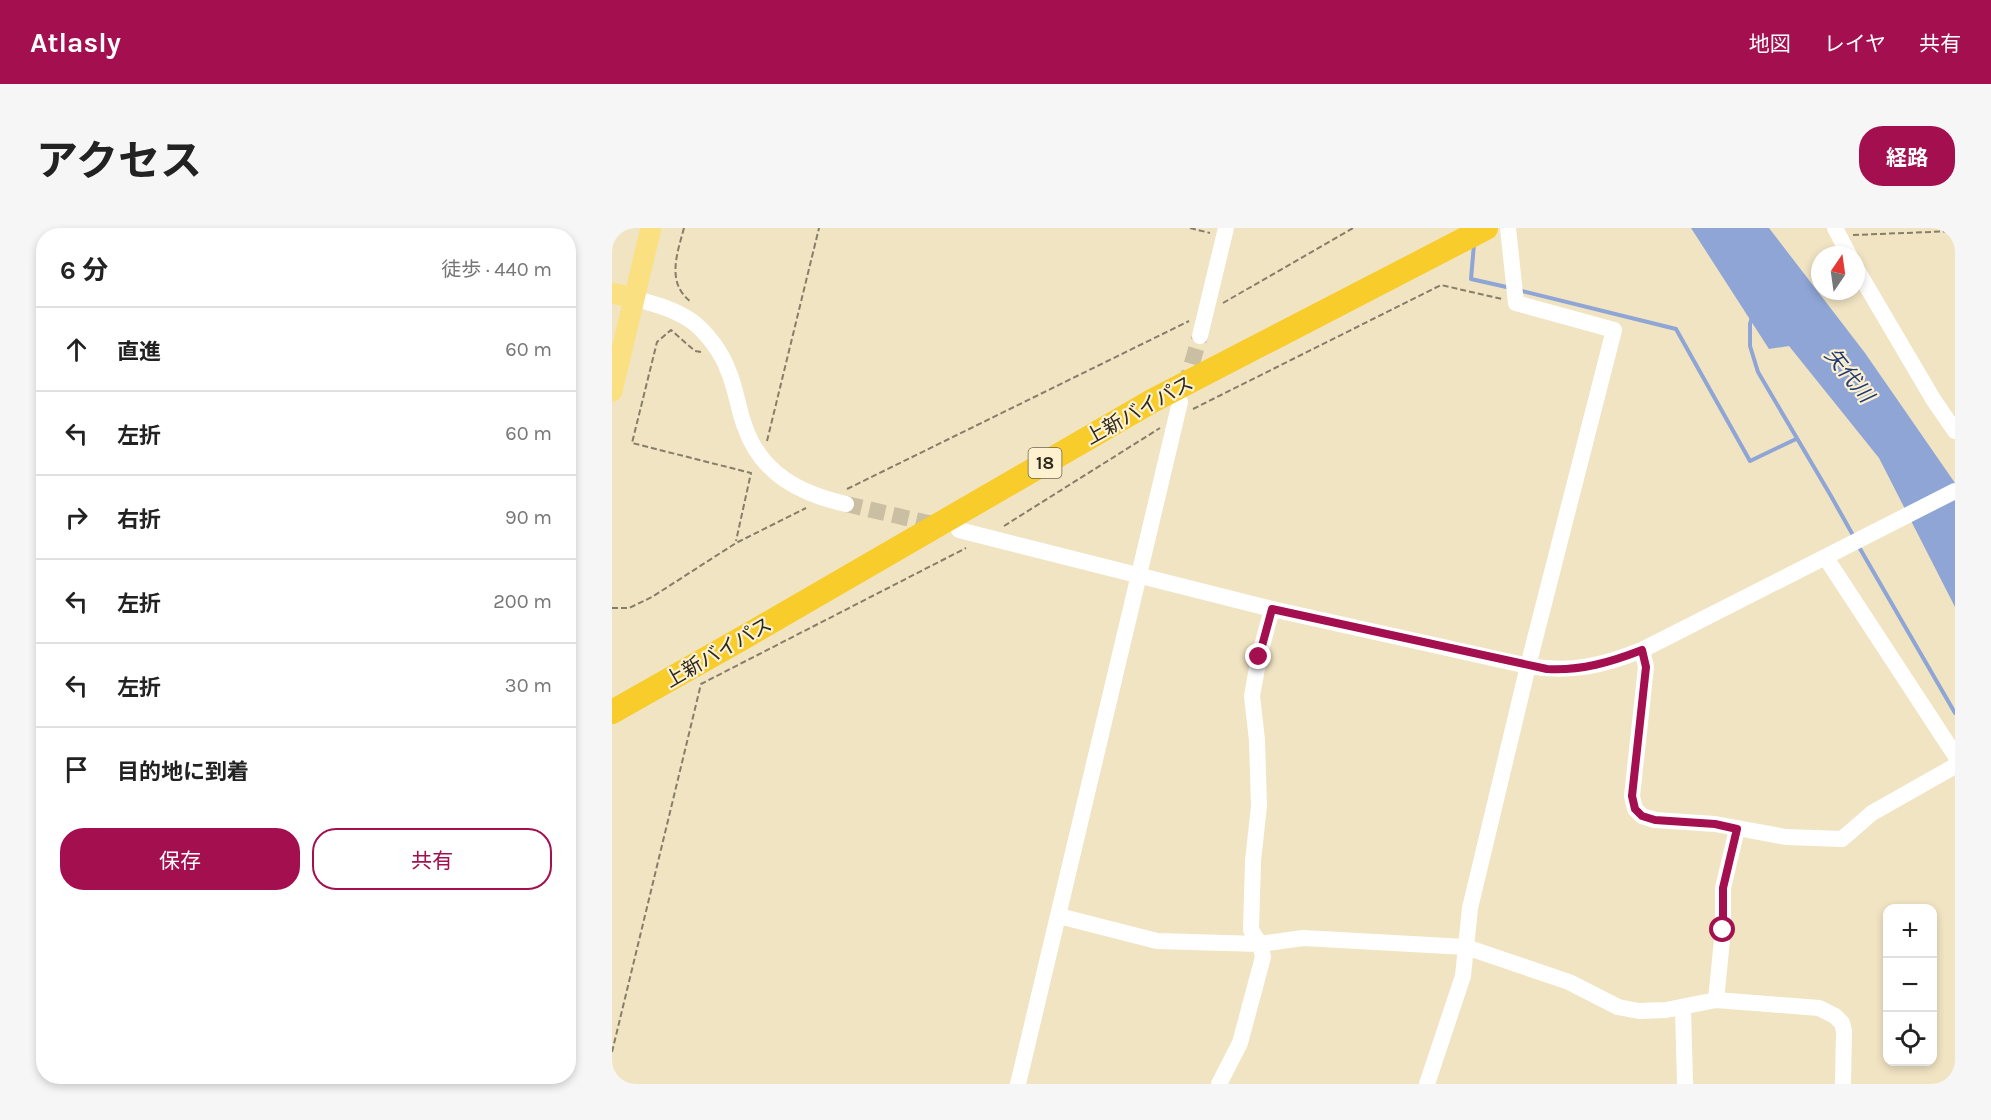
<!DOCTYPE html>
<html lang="ja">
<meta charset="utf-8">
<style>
body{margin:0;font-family:Karla,"Noto Sans JP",sans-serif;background:#f6f6f6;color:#222}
.controls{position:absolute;right:18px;bottom:18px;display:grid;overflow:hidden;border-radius:12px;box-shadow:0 3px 9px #0003}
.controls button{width:54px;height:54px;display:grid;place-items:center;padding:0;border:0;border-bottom:2px solid #e0e0e0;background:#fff;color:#222;font:30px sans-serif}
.compass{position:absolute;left:1199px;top:18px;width:54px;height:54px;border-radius:50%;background:#fff;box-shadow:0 3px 9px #0003;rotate:13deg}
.stop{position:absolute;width:18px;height:18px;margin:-14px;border:4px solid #a30f4f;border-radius:50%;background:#fff}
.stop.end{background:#a30f4f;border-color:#fff;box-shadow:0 2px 6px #0008}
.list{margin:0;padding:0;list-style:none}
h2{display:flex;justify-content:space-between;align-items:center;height:78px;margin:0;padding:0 24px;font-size:26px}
h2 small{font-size:20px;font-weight:400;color:#767676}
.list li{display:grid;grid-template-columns:39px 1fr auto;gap:18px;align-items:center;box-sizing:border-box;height:84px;padding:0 24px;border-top:2px solid #e0e0e0}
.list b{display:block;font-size:22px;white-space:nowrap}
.list em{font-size:20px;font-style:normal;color:#767676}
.actions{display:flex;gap:12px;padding:18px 24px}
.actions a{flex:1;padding:14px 0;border:2px solid #a30f4f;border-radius:24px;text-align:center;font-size:21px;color:#a30f4f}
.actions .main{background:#a30f4f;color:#fff}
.icon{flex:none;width:33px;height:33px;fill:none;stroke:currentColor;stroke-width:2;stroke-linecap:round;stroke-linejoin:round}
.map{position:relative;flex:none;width:1343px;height:856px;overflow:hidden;border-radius:24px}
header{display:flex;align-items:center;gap:36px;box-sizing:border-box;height:84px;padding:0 30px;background:#a30f4f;color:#fff}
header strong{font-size:28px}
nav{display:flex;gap:33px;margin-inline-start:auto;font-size:21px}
.intro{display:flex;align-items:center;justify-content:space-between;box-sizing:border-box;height:144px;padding:0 36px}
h1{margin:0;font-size:42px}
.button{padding:15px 27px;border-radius:24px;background:#a30f4f;color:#fff;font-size:21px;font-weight:700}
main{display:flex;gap:36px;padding:0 36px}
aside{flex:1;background:#fff;border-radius:24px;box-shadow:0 3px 9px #0003}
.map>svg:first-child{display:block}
.water{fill:#8ea5d6}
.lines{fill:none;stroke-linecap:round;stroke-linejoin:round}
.stream{stroke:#8ea5d6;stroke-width:4}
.minor-tunnel{stroke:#cabfa2;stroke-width:16;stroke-dasharray:16 8;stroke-linecap:butt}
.path{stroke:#867e68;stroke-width:2;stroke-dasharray:6 3;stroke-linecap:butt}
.minor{stroke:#fff;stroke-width:16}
.major{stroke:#fae080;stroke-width:21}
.highway{stroke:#f7cc2b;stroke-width:24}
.route{stroke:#a30f4f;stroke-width:8}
.labels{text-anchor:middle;stroke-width:4.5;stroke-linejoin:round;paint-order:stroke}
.shield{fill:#fef1d0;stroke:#6c6552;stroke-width:1.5}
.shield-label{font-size:18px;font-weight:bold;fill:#2e291c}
.street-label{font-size:20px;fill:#2e291c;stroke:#fef1d0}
.water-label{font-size:21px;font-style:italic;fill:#223a76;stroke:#fef1d0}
</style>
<header>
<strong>Atlasly</strong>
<nav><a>地図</a><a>レイヤ</a><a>共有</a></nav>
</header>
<div class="intro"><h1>アクセス</h1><a class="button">経路</a></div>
<main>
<aside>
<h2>6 分<small>徒歩 · 440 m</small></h2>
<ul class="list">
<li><svg class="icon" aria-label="ahead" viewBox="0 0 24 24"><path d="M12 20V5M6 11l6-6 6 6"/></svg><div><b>直進</b></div><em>60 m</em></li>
<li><svg class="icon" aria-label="left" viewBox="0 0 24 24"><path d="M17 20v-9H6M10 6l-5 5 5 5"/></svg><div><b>左折</b></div><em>60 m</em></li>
<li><svg class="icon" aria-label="right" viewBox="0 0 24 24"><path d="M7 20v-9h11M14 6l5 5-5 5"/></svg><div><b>右折</b></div><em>90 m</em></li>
<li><svg class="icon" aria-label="left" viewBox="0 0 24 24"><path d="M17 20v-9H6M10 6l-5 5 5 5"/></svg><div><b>左折</b></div><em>200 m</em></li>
<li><svg class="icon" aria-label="left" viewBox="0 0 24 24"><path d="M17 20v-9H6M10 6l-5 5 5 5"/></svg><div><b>左折</b></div><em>30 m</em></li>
<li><svg class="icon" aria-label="arrive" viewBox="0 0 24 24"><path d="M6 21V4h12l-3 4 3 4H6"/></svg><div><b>目的地に到着</b></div></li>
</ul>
<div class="actions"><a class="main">保存</a><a>共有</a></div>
</aside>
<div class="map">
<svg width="1343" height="856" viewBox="0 0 1343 856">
<rect width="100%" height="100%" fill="#f1e4c3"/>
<!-- water -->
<path class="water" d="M1079 0H1157L1253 125 1343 255V379L1267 230 1177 118 1157 121Z"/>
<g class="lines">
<!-- stream -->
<path class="stream" d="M862 16 859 51 899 60
M906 62 1064 101 1138 233 1184 211
M1140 89 1138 96V118L1146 144 1219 268 1242 309
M1247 319 1343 485"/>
<!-- minor-tunnel -->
<path class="minor-tunnel" d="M573 159 588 108
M234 276 329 298"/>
<!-- path -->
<path class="path" d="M72 0C65 26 54 55 79 74
M578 0 598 5
M1241 7 1343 3
M611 75 741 0
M89 124 83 123 59 102 45 114 20 215 139 245 124 313
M581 181 829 57 890 71
M155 213 207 0
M235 261 577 93
M392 298 548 200
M0 380H17L40 369 124 315 194 280
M0 824 89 456 354 320"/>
<!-- minor -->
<path class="minor" d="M1223 0 1237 27
M1244 40 1321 171 1343 203
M21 70C43 76 63 81 81 94 95 105 110 125 116 142 124 160 126 181 133 199 149 246 189 266 234 276
M588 108 614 0
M347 302 660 381 916 438C959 445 990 438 1030 422L1343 263
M1214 330 1343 527
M1030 422 1034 439 1020 568 1023 581 1030 588 1043 592 1103 596 1174 609 1230 611 1260 585 1343 538
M447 688 545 713 648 716 691 710 854 719 957 754 1006 779 1027 783 1054 782 1104 772 1111 702V660L1125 601
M1104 772 1207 780 1223 788 1230 795 1232 803 1231 856
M1071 780 1073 856
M406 856 568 174
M607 856 628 815 651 729 648 716 639 702 641 633 647 578 645 512 640 468 647 429 660 381
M815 856 851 748 858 680 916 438 1002 102 904 75 896 0"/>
<!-- major -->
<path class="major" d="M0 65 21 70
M0 163 39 0"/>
<!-- highway -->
<path class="highway" d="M0 484 136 407 540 173 874 0"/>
</g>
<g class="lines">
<!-- route -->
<path class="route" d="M647 429 660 381 935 441C969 443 999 434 1030 422L1034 439 1020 568 1023 581 1030 588 1043 592 1103 596 1125 601 1111 660V702"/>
</g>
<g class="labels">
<!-- shield labels -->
<rect class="shield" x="416.5" y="220" width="33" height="30" rx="4.5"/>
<g class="shield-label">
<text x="433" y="241">18</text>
</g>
<!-- street labels -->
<g class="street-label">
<text transform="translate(527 182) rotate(-29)" y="7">上新バイパス</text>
<text transform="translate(106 424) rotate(-30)" y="7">上新バイパス</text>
</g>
<!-- water labels -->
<g class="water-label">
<text transform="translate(1237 147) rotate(51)" y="7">矢代川</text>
</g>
</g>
</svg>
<div class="controls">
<button>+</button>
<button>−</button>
<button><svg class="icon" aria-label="locate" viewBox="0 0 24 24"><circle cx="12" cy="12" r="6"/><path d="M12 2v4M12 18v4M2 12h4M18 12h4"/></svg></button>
</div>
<svg class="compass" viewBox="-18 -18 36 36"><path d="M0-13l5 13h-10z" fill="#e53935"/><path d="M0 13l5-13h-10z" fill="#767676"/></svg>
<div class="stop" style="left:1111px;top:702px"></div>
<div class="stop end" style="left:647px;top:429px"></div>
</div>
</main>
